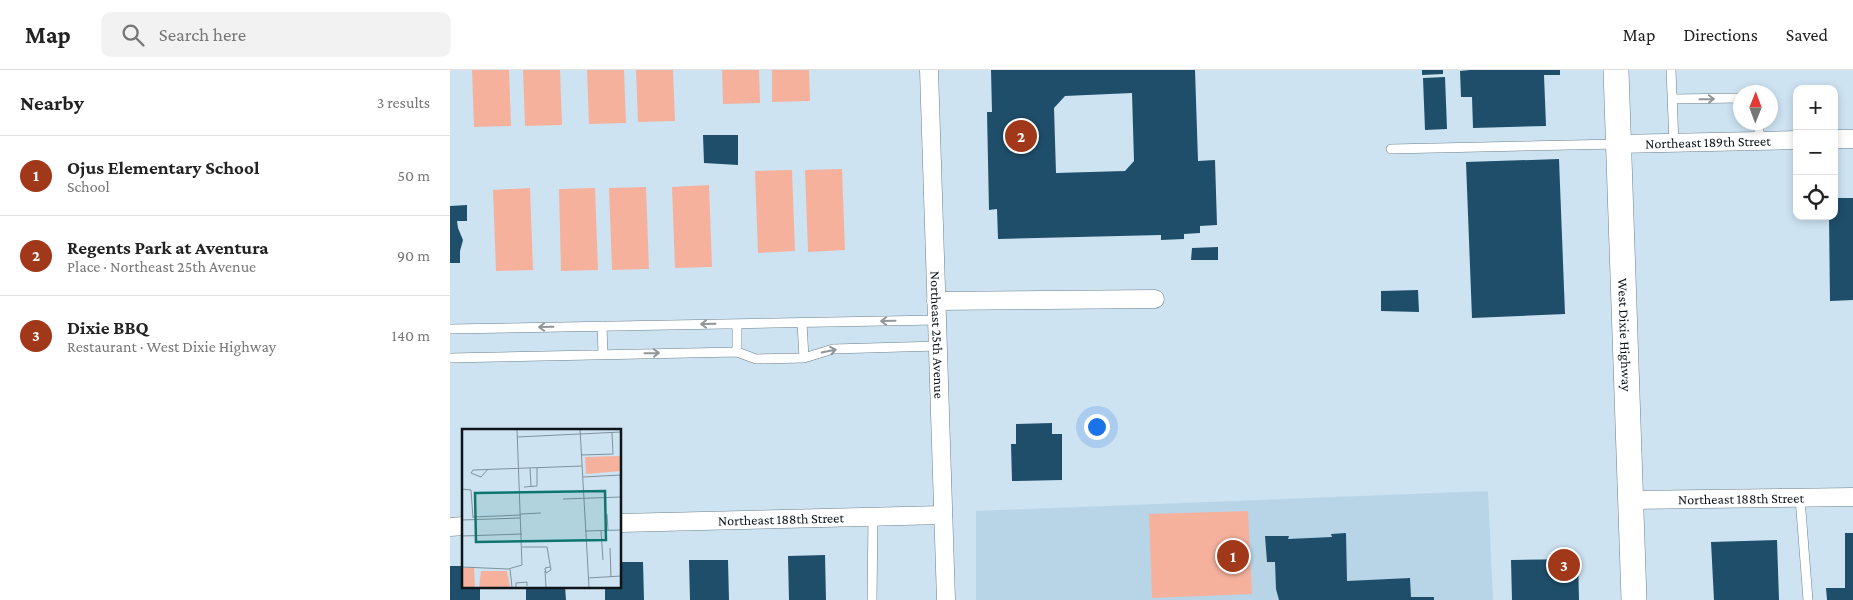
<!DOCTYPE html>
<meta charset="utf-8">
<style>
body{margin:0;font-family:"Crimson Pro",serif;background:#f2f2f2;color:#222}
.controls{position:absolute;right:15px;top:15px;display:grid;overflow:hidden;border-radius:10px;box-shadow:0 2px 8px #0003}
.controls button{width:45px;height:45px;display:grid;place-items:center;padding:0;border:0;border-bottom:1px solid #e0e0e0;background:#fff;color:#222;font:25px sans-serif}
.compass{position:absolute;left:1283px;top:15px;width:45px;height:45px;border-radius:50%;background:#fff;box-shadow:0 2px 8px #0003;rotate:1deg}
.you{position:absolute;left:646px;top:356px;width:18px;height:18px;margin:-12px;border:4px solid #fff;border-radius:50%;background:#1a73e8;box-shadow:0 0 0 8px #1a73e833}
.badge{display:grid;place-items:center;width:32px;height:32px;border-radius:50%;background:#a03819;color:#fff;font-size:16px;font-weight:700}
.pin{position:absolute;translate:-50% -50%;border:2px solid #fff;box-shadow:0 1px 5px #0006}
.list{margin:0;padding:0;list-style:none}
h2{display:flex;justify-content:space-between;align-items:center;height:65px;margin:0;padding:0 20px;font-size:21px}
h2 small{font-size:16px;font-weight:400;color:#767676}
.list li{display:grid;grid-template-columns:32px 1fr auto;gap:15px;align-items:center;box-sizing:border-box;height:80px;padding:0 20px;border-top:1px solid #e0e0e0}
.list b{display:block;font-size:19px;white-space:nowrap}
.list p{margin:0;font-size:16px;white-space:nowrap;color:#767676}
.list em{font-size:16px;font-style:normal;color:#767676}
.icon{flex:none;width:28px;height:28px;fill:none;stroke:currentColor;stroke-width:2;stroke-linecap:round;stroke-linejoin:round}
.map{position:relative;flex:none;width:1403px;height:530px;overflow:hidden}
header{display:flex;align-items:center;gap:30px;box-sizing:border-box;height:70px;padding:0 25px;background:#fff;border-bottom:1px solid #e0e0e0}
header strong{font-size:24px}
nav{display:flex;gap:28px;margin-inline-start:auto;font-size:18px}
.search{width:350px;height:45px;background:#f2f2f2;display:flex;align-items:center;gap:12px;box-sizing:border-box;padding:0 18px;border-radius:10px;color:#767676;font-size:19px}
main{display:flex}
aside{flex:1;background:#fff}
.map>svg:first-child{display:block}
.built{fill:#b8d5e8}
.green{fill:#f6b19d}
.building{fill:#1f4e6a;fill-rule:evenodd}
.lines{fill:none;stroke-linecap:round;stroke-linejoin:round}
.lane-casing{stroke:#6c808d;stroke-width:10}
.street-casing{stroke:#6c808d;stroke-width:19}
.secondary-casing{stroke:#6c808d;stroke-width:26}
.lane{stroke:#fff;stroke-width:9}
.street{stroke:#fff;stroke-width:18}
.secondary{stroke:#fff;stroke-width:25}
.oneway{stroke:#929698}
.labels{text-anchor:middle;stroke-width:5;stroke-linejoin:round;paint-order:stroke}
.street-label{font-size:14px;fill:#0d151a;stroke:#cde3f2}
.inset-road{fill:none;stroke:#80919c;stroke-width:1}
.view{fill:#0f766e;fill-opacity:0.15;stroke:#0f766e;stroke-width:2.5}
.inset-edge{fill:none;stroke:#0d151a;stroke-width:2.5}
</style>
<header>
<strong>Map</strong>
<div class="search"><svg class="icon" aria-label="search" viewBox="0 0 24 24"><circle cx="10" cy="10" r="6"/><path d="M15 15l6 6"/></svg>Search here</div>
<nav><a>Map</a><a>Directions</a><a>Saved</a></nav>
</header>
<main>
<aside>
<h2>Nearby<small>3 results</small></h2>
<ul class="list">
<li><span class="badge">1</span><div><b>Ojus Elementary School</b><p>School</p></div><em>50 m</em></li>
<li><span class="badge">2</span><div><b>Regents Park at Aventura</b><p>Place · Northeast 25th Avenue</p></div><em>90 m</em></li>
<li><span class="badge">3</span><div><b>Dixie BBQ</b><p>Restaurant · West Dixie Highway</p></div><em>140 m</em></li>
</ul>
</aside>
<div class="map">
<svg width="1403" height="530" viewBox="0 0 1403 530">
<rect width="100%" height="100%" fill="#cde3f2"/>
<!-- built -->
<path class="built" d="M1038 421 1043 530H526V441Z"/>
<!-- green -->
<path class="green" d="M22 0H59L61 56 24 57Z
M73 0H110L112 55 75 56Z
M137 0H174L176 53 139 54Z
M186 0H223L225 51 188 52Z
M272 0H309L310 33 273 34Z
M322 0H359L360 31 322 32Z
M392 99 395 180 358 182 355 100Z
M342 100 345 181 308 183 305 101Z
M259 115 262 197 225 198 222 117Z
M196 117 199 199 162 200 159 118Z
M80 118 83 200 46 201 43 120Z
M145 118 148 200 111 201 109 119Z
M798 441 802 524 702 528 699 444Z"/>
<!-- building -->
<path class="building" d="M541 0H745L748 91 765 90 767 155 750 156V163L734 164V169L711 170V165L548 169 547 139 539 140 537 42H542ZM682 23 684 91 675 101 606 103 604 38 615 26Z
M972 0H993V4L972 5Z
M1020 0H1110V5H1094L1096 56 1023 58 1022 27H1011L1010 1Z
M995 7 997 59 975 60 973 8Z
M253 65H288V95L254 93Z
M1109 89 1115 244 1022 248 1016 92Z
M1384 128H1403V230L1380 231 1379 146H1384Z
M17 135V151H7L8 158 13 170 10 181V193H0V136Z
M768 177V190H741L742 178Z
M968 220 969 242 931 241V221Z
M602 353V364H612V410L562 411 561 374H566V354Z
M896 463 897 511 960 508 961 527H984V530H829L826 519 825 492H817L815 466H839L838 469 882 467 881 464Z
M1395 463H1403V530H1377L1376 518H1395Z
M1327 470 1329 530H1264L1261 472Z
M375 485 376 530H339L338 486Z
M1128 489 1129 530H1062L1061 490Z
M239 490H278L279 530H240Z
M170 492H193L194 530H155V516H170Z
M0 496H14V516H30V530H0Z
M76 516H115L116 530H76Z"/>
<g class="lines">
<!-- lane casing -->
<g class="lane-casing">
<path id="lane" d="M1221 0 1224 73
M1223 29 1290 28
M1308 52 1310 71
M941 79 1168 74
M352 253 354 288
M287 254V282
M152 256 153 284
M0 259 487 250
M0 288 287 282 306 289 354 288 383 279 488 276
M1350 428 1358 530
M422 530 423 447"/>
</g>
<!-- street casing -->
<g class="street-casing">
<g id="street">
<path id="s1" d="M479 0 496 530"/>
<path d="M1384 69H1403"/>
<path id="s2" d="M1168 74 1347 70"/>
<path d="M486 231 705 229"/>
<path id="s3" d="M1180 430 1403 427"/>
<path id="s4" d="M170 453 493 445"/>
<path d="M0 457 14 456"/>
</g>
</g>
<!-- secondary casing -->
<g class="secondary-casing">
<g id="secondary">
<path id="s5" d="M1166 0 1184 530"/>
</g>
</g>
<!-- lane -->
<use href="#lane" class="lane"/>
<!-- street -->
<use href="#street" class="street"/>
<!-- secondary -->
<use href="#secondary" class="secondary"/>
</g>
<!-- one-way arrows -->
<defs><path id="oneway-shaft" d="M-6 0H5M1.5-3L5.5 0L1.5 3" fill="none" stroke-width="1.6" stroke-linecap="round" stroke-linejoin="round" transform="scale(1.25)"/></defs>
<g class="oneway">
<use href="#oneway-shaft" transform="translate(1257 29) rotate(-1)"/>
<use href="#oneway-shaft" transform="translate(438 251) rotate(179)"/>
<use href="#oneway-shaft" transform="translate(258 254) rotate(179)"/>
<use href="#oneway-shaft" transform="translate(96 257) rotate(179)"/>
<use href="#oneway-shaft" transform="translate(379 281) rotate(-12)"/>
<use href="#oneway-shaft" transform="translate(202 283) rotate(-1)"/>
</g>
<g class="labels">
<!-- street labels -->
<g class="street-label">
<text dy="5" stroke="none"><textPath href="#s2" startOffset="90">Northeast 189th Street</textPath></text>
<text dy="5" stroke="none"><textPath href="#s1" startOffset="265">Northeast 25th Avenue</textPath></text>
<text dy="5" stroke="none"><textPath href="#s5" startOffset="265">West Dixie Highway</textPath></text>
<text dy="5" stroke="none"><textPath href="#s3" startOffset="111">Northeast 188th Street</textPath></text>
<text dy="5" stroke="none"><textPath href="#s4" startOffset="161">Northeast 188th Street</textPath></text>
</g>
</g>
<!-- overview -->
<g transform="translate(12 359)">
<rect width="159" height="159" fill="#cde3f2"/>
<path d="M159 27V42L124 45 123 28ZM0 139H12L13 158H0ZM19 142H45L48 158H17Z" fill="#f6b19d"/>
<path class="inset-road" d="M118 0 127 158M55 8 159 3M119 26 151 25 150 4M68 39 69 57M26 40 19 48 9 44 11 41 120 37M158 46 159 61M121 48 159 46M62 58 75 57V39M0 60 9 61 11 89M101 70 159 68M59 85 79 84M145 85 146 101M11 88 59 86M0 91 58 89M123 102 159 101M139 102 141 131M0 107 60 105M60 118H85L89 141 84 144 83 139 88 138M148 119 149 148M0 138 46 140 60 136 55 0M48 140 50 158M83 142 84 158M126 149 159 147M54 158V154L65 153V157"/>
<path class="view" d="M143 62 144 111 14 113 13 64Z"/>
<rect width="159" height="159" class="inset-edge"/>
</g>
</svg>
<div class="controls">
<button>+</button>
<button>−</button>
<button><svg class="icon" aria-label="locate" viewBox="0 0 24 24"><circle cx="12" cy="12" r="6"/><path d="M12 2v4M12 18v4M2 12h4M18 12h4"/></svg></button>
</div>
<svg class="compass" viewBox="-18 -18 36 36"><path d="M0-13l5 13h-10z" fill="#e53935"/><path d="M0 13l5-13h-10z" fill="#767676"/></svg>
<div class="you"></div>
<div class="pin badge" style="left:783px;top:486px">1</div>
<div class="pin badge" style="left:571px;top:66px">2</div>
<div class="pin badge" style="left:1114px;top:495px">3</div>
</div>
</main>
